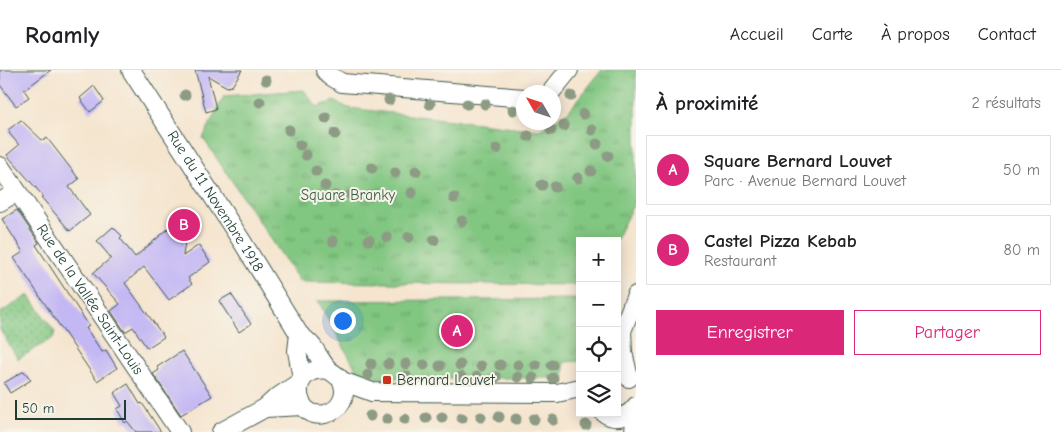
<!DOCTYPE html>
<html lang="fr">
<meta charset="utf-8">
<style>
body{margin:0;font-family:"Comic Neue",sans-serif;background:#f6f6f6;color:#202124}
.controls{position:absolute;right:15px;bottom:15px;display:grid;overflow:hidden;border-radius:0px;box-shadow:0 2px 12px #0003}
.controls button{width:45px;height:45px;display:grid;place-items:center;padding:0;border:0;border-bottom:1px solid #e0e0e0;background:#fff;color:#202124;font:25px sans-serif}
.compass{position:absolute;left:516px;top:15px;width:45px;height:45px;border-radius:50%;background:#fff;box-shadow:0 2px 12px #0003;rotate:309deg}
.scale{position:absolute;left:15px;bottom:12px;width:111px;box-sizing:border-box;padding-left:5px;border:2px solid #1f3d34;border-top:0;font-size:14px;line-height:18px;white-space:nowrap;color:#1f3d34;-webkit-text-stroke:4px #f7f3e8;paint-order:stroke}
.you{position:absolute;left:342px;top:250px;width:18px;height:18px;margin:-12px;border:4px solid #fff;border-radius:50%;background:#1a73e8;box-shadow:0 0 0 8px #1a73e833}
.badge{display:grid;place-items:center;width:32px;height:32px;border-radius:50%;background:#db2777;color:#fff;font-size:16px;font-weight:700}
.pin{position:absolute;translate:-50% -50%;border:2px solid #fff;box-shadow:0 1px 5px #0006}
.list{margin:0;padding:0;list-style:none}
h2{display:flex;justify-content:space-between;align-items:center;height:65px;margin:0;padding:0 20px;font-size:21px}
h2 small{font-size:16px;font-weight:400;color:#757577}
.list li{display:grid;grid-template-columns:32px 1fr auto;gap:15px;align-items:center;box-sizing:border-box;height:70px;margin:0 10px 10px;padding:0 10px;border:1px solid #e0e0e0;border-radius:0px}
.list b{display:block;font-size:19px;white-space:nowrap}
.list p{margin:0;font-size:16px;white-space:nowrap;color:#757577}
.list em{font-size:16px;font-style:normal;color:#757577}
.actions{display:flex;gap:10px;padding:15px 20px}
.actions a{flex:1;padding:11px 0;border:1px solid #db2777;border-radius:0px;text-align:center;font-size:18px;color:#db2777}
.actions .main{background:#db2777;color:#fff}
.icon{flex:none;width:28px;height:28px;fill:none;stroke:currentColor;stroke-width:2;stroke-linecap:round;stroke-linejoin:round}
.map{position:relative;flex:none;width:636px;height:362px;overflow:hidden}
header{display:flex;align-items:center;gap:30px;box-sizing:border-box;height:70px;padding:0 25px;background:#fff;border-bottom:1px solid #e0e0e0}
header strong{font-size:24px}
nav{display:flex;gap:28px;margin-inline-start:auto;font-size:18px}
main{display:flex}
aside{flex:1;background:#fff}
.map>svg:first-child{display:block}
.grass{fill:url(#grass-dots);stroke:#50825a}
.park{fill:url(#park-tufts);stroke:#50825a}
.building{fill:#c4b8f4}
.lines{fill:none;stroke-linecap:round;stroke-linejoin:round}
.minor-casing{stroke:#3f564b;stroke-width:20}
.minor{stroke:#fff;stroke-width:18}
.tree{fill:#8d9b84}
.poi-dot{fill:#c8321e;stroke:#f7f3e8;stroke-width:2}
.labels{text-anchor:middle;stroke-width:4;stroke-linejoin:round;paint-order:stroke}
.park-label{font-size:15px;fill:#385f47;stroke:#f7f3e8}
.street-label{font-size:15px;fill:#1f3d34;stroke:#f7f3e8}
.poi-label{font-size:15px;fill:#1f3d34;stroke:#f7f3e8;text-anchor:start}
</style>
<header>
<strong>Roamly</strong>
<nav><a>Accueil</a><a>Carte</a><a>À propos</a><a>Contact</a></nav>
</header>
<main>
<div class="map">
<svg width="636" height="362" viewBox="0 0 636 362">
<defs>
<pattern id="grass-dots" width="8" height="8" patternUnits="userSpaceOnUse" patternTransform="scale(1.25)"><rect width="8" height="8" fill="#81c681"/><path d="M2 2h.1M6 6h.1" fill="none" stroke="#69a26a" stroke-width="1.8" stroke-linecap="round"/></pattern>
<pattern id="park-tufts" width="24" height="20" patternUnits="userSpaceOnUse" patternTransform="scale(1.25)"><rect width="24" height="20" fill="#81c681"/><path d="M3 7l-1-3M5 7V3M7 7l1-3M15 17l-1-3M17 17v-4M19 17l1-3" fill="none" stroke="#69a26a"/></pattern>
</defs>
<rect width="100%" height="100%" fill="#f7f3e8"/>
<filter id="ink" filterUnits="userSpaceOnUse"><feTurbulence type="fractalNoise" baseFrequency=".02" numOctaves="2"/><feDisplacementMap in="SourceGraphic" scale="10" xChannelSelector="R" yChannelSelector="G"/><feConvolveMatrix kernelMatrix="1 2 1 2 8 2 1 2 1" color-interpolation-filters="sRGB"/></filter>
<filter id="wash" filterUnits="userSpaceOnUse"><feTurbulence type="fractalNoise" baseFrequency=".0096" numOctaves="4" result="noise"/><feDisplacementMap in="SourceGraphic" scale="20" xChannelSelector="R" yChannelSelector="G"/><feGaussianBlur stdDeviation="1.12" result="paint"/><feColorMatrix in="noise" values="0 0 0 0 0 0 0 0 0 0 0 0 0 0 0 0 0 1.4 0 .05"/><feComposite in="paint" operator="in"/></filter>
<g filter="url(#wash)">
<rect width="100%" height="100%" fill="#f5e5cf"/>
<!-- grass -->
<path class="grass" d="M29 225 55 262 53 268 18 289 0 260V243Z"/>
<!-- park -->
<path class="park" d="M602 0H636V129L615 171H580V215L300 212 203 68 224 26 304 20 317 37 334 31 348 38 539 60 554 52V51L568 42Z
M580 229V291L564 292V308H361L318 231Z"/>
<g id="blocks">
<!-- building -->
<path class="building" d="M0 0H51L24 20 29 27 16 36 0 15Z
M195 0H242L232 16 227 17 208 6 216 39 206 42Z
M94 16 104 31 90 42 80 28Z
M21 50 43 71 47 68 79 109 69 117 90 145 70 161 41 127 43 126 7 85 19 75 9 63 10 62 8 60Z
M17 140 39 173 36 175 89 256 86 258 102 282 106 280 117 298 97 311 14 188 23 182 2 149Z
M181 148 187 158 183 186 199 175 210 192 188 208 192 214 169 230 144 197 125 213 164 267 147 278 133 257 125 262 111 241 120 234 93 203 111 188 97 171 113 157 122 166 120 168 135 187Z
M231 224 251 254 239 262 219 231Z
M182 281 212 326 181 345 153 304 159 300 157 297Z
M24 301 31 310 10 323 4 313Z
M128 314 140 334 142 333 161 362H136L127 351 125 353 117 339 122 336 114 323Z"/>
</g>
</g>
<g filter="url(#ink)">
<use href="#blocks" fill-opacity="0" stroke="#3f564b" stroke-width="1"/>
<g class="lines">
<!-- minor casing -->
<g class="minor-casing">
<g id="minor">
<path id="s1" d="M131 0 243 173 299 264C304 268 309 272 313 277 318 284 322 293 328 299 333 304 339 305 342 312 348 325 340 341 325 344 293 351 286 294 329 300"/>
<path d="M325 0 329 5 342 13 524 28"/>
<path d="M551 22 569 0"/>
<path id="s2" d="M0 96 180 362"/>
<path d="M0 132 17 122"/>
<path d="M622 260 623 282 629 308"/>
<path d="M299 264 297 281 302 308"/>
<path d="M617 274 636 225"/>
<path d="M342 311 372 322 557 323 580 318"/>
<path d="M265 338 303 336"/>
<path d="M604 343C616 351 628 347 636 336"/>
<path d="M221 362 265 338 275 329 300 312"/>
<path d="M634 362 636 337"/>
</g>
</g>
<!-- minor -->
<use href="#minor" class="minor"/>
</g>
<!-- trees -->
<g class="tree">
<circle cx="266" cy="10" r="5.5"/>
<circle cx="185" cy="25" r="5.5"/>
<circle cx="571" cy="26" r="5.5"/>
<circle cx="389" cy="30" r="5.5"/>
<circle cx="260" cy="32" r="5.5"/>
<circle cx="430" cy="34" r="5.5"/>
<circle cx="467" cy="34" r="5.5"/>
<circle cx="485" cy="34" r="5.5"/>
<circle cx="513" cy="40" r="5.5"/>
<circle cx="583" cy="44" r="5.5"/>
<circle cx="326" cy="48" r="5.5"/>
<circle cx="564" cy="56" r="5.5"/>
<circle cx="289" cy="60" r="5.5"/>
<circle cx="551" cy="60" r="5.5"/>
<circle cx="592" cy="60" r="5.5"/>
<circle cx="335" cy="64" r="5.5"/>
<circle cx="528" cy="66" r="5.5"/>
<circle cx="597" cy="74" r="5.5"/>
<circle cx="300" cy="75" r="5.5"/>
<circle cx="497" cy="79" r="5.5"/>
<circle cx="306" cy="85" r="5.5"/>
<circle cx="608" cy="86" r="5.5"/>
<circle cx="372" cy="98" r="5.5"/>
<circle cx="316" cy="101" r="5.5"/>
<circle cx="416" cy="101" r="5.5"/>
<circle cx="591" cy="101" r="5.5"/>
<circle cx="395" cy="103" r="5.5"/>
<circle cx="578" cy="108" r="5.5"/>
<circle cx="542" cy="115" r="5.5"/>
<circle cx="325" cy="116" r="5.5"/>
<circle cx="555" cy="117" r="5.5"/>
<circle cx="412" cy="123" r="5.5"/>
<circle cx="351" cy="125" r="5.5"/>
<circle cx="335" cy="126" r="5.5"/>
<circle cx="370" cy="126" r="5.5"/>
<circle cx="390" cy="126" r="5.5"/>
<circle cx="454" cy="128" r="5.5"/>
<circle cx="462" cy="151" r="5.5"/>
<circle cx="387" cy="167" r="5.5"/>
<circle cx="409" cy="167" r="5.5"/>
<circle cx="369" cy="170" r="5.5"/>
<circle cx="434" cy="170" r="5.5"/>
<circle cx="333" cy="171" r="5.5"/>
<circle cx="371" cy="294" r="5.5"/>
<circle cx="388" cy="294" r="5.5"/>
<circle cx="406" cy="294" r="5.5"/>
<circle cx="424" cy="295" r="5.5"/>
<circle cx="460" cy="295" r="5.5"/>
<circle cx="500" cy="295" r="5.5"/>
<circle cx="518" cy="295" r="5.5"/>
<circle cx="536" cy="295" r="5.5"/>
<circle cx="552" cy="295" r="5.5"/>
<circle cx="440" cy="296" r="5.5"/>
<circle cx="481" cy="296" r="5.5"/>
<circle cx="368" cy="305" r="5.5"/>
<circle cx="406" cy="306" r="5.5"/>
<circle cx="461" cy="307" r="5.5"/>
<circle cx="477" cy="307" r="5.5"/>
<circle cx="496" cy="307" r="5.5"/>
<circle cx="518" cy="307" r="5.5"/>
<circle cx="533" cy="308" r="5.5"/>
<circle cx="553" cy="308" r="5.5"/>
<circle cx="370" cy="346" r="5.5"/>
<circle cx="442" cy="347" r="5.5"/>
<circle cx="481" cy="347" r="5.5"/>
<circle cx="499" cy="347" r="5.5"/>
<circle cx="426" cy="348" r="5.5"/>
<circle cx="462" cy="348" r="5.5"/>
<circle cx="387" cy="349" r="5.5"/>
<circle cx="405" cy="349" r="5.5"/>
<circle cx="516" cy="349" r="5.5"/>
<circle cx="534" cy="349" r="5.5"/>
<circle cx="553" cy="350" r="5.5"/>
<circle cx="586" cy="355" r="5.5"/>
</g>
</g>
<!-- markers -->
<rect class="poi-dot" x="382" y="305" width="10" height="10" rx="2.5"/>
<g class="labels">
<!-- park labels -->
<g class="park-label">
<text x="348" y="130">Square Branky</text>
</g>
<!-- street labels -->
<g class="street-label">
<text dy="5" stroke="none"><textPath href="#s1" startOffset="156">Rue du 11 Novembre 1918</textPath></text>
<text dy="5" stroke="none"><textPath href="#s2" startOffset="161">Rue de la Vallée Saint-Louis</textPath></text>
</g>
<!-- poi labels -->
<g class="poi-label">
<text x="397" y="315">Bernard Louvet</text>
</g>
</g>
</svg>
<div class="controls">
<button>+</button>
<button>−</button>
<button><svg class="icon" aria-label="locate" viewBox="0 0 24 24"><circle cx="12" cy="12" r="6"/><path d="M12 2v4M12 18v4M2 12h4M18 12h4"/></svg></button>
<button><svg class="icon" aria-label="layers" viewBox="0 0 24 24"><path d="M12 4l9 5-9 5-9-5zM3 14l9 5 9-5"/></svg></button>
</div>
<svg class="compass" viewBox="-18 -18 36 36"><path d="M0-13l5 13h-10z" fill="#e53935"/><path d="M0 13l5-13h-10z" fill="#757577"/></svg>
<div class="scale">50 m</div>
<div class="you"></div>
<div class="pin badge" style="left:457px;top:261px">A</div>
<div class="pin badge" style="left:184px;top:155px">B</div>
</div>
<aside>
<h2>À proximité<small>2 résultats</small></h2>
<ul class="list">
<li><span class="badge">A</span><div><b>Square Bernard Louvet</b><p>Parc · Avenue Bernard Louvet</p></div><em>50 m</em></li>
<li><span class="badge">B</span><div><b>Castel Pizza Kebab</b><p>Restaurant</p></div><em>80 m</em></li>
</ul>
<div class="actions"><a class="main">Enregistrer</a><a>Partager</a></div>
</aside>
</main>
